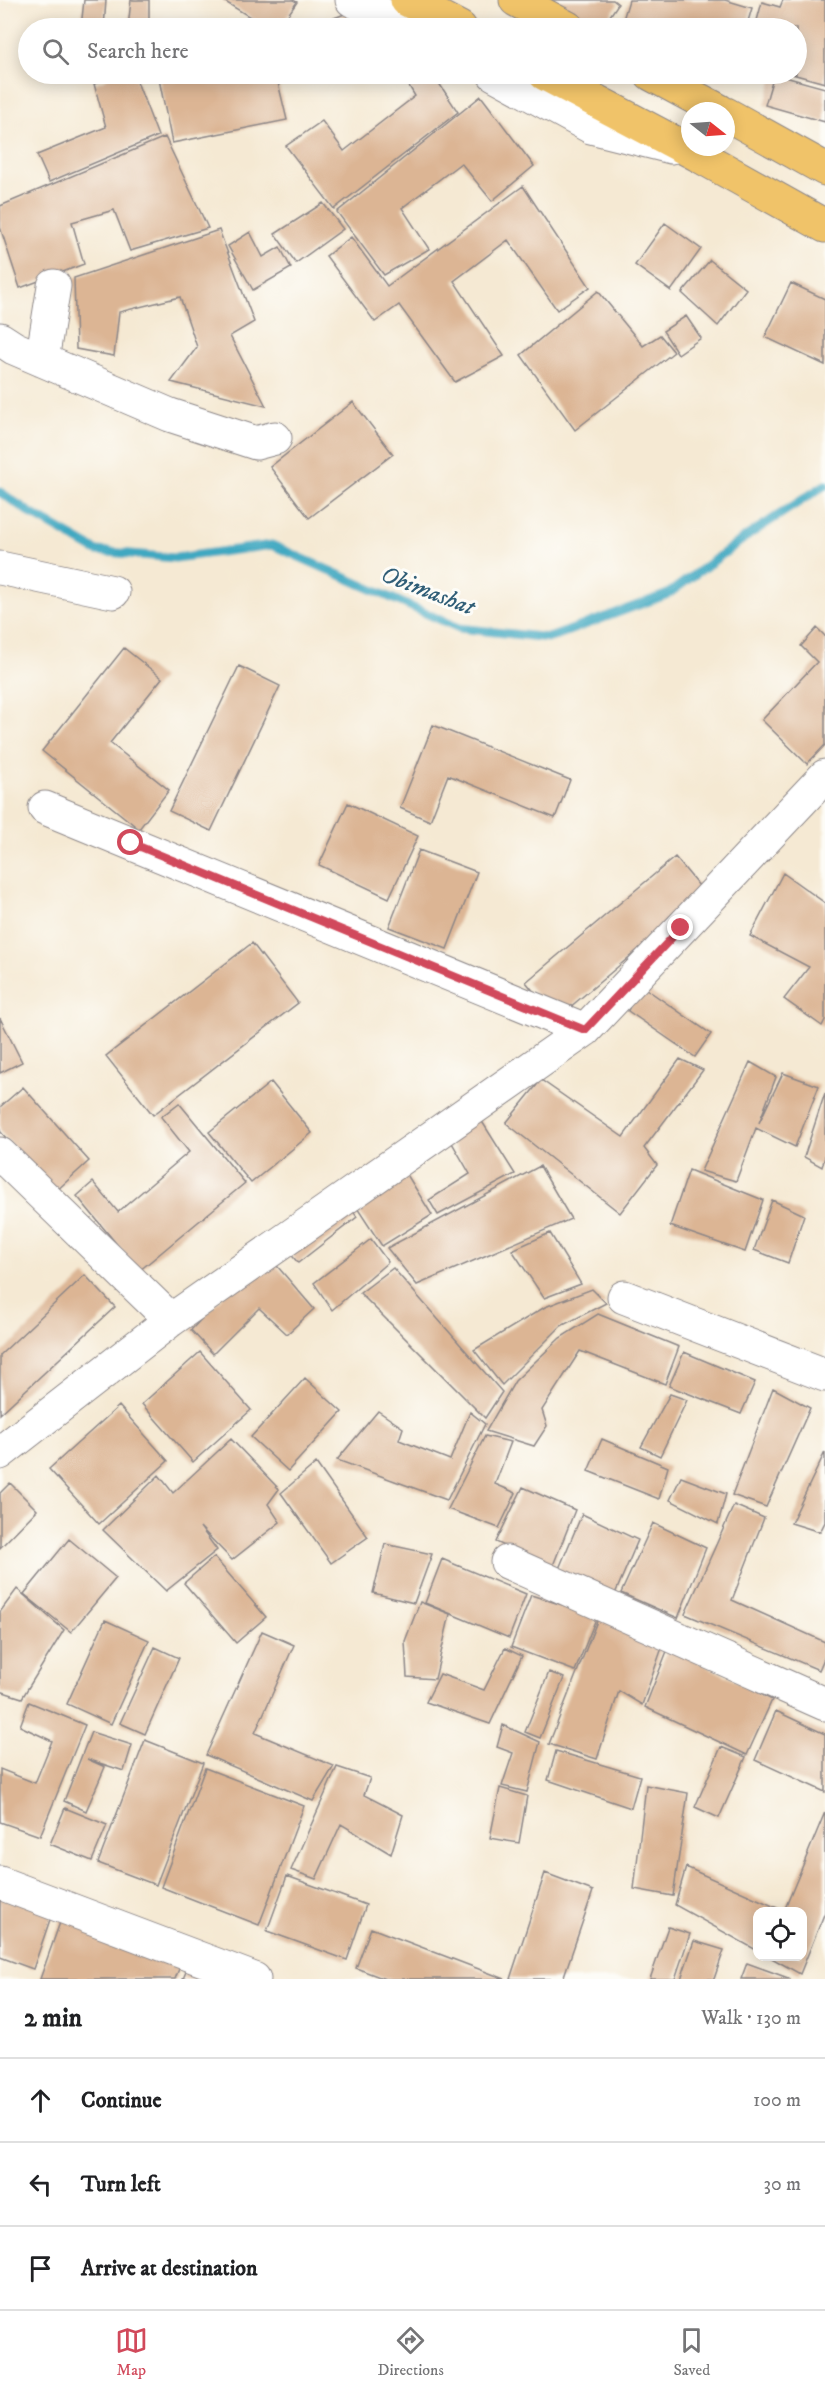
<!DOCTYPE html>
<meta charset="utf-8">
<style>
body{margin:0;font-family:"IM FELL DW Pica",serif;background:#f6f6f6;color:#202124}
.controls{position:absolute;right:18px;bottom:18px;display:grid;overflow:hidden;border-radius:12px;box-shadow:0 3px 15px #0003}
.controls button{width:54px;height:54px;display:grid;place-items:center;padding:0;border:0;border-bottom:2px solid #e0e0e0;background:#fff;color:#202124;font:30px sans-serif}
.compass{position:absolute;left:681px;top:102px;width:54px;height:54px;border-radius:50%;background:#fff;box-shadow:0 3px 15px #0003;rotate:107deg}
.stop{position:absolute;width:18px;height:18px;margin:-14px;border:4px solid #d1495b;border-radius:50%;background:#fff}
.stop.end{background:#d1495b;border-color:#fff;box-shadow:0 2px 6px #0008}
.list{margin:0;padding:0;list-style:none}
h2{display:flex;justify-content:space-between;align-items:center;height:78px;margin:0;padding:0 24px;font-size:26px}
h2 small{font-size:20px;font-weight:400;color:#757577}
.list li{display:grid;grid-template-columns:39px 1fr auto;gap:18px;align-items:center;box-sizing:border-box;height:84px;padding:0 24px;border-top:2px solid #e0e0e0}
.list b{display:block;font-size:22px;white-space:nowrap}
.list em{font-size:20px;font-style:normal;color:#757577}
.icon{flex:none;width:33px;height:33px;fill:none;stroke:currentColor;stroke-width:2;stroke-linecap:round;stroke-linejoin:round}
.map{position:relative;flex:none;width:825px;height:1979px;overflow:hidden}
.search{position:absolute;background:#fff;box-shadow:0 3px 15px #0003;left:18px;right:18px;top:18px;height:66px;display:flex;align-items:center;gap:15px;box-sizing:border-box;padding:0 21px;border-radius:33px;color:#757577;font-size:22px}
.sheet{height:330px;background:#fff}
nav{display:flex;justify-content:space-around;align-items:center;box-sizing:border-box;height:84px;border-top:2px solid #e0e0e0;background:#fff;font-size:16px;color:#757577}
nav a{display:grid;justify-items:center;gap:3px}
nav .on{color:#d1495b}
.map>svg:first-child{display:block}
.lines{fill:none;stroke-linecap:round;stroke-linejoin:round}
.stream{stroke:#40a8c1;stroke-width:9}
.building{fill:#dcb594}
.minor-casing{stroke:#8c8687;stroke-width:35}
.major-casing{stroke:#8c8687;stroke-width:35}
.minor{stroke:#fff;stroke-width:33}
.major{stroke:#f0c369;stroke-width:33}
.route{stroke:#d1495b;stroke-width:8}
.labels{text-anchor:middle;stroke-width:6;stroke-linejoin:round;paint-order:stroke}
.water-label{font-size:24px;font-style:italic;fill:#305e77;stroke:#fdfcf7}
</style>
<div class="map">
<svg width="825" height="1979" viewBox="0 0 825 1979">
<rect width="100%" height="100%" fill="#fdfcf7"/>
<filter id="ink" filterUnits="userSpaceOnUse"><feTurbulence type="fractalNoise" baseFrequency=".0167" numOctaves="2"/><feDisplacementMap in="SourceGraphic" scale="12" xChannelSelector="R" yChannelSelector="G"/><feConvolveMatrix kernelMatrix="1 2 1 2 8 2 1 2 1" color-interpolation-filters="sRGB"/></filter>
<filter id="wash" filterUnits="userSpaceOnUse"><feTurbulence type="fractalNoise" baseFrequency=".008" numOctaves="4" result="noise"/><feDisplacementMap in="SourceGraphic" scale="24" xChannelSelector="R" yChannelSelector="G"/><feGaussianBlur stdDeviation="1.35" result="paint"/><feColorMatrix in="noise" values="0 0 0 0 0 0 0 0 0 0 0 0 0 0 0 0 0 1.4 0 .05"/><feComposite in="paint" operator="in"/></filter>
<g filter="url(#wash)">
<rect width="100%" height="100%" fill="#f5e9d3"/>
<g class="lines">
<!-- stream -->
<path class="stream" d="M0 492 32 514 97 551 175 558 272 545 459 628 549 638 668 594 750 534 825 485"/>
</g>
<g id="blocks">
<!-- building -->
<path class="building" d="M84 0H106L104 28H81Z
M131 0H149V28H128Z
M222 0H293L297 2 279 28H268Z
M532 0H613L618 4 602 28H576Z
M629 0H725L752 8 746 28H640L622 23Z
M783 0H825V83L792 74H796V28H755L762 2 780 7Z
M361 8 368 28H307Z
M117 74H134L158 136 49 182 37 155 106 127 94 84Z
M158 74H276L287 120 172 143Z
M402 74H433L458 112 334 209 286 146 322 121 344 151 415 96Z
M774 74 825 88V122L765 105Z
M481 96 534 166 492 201 461 163 402 208 429 249 384 275 337 212Z
M165 137 208 228 130 251 114 210 72 222 84 264 20 288 0 227V206Z
M523 186 590 287 557 310 508 240 454 281 504 356 455 382 399 305 375 322 326 256 351 237 387 286Z
M323 203 343 229 296 263 275 234Z
M665 223 701 249 671 291 635 265Z
M219 230 254 322 230 336 266 406 171 382 197 347 180 297 119 312 114 356 76 349 74 278Z
M250 232 263 257 280 247 291 268 253 290 228 246Z
M710 260 746 289 718 326 682 293Z
M791 283 825 299V365L765 337Z
M598 291 643 346 660 335 674 352 575 430 521 355Z
M686 316 701 338 678 354 663 331Z
M353 402 393 454 309 518 270 467Z
M817 628 825 636V745L807 764 762 720 817 662 801 646Z
M124 648 162 678 110 743 169 790 139 829 42 751Z
M239 666 280 686 211 831 169 811Z
M433 725 570 780 555 818 448 775 430 821 400 808Z
M348 803 418 836 389 898 319 865Z
M419 850 477 872 447 949 389 927Z
M675 857 705 893 556 1019 526 982Z
M783 873 825 903V1020L822 1026 784 999 809 967 750 936Z
M252 943 298 1003 153 1115 106 1056Z
M639 984 711 1034 695 1057 628 1011Z
M0 1018 22 1062 0 1073Z
M680 1059 703 1070 644 1148 657 1165 620 1213 506 1123 541 1080 623 1137Z
M750 1062 776 1077 759 1123 783 1073 819 1086 795 1147 756 1128 736 1181 701 1171Z
M271 1082 312 1133 251 1183 209 1132Z
M23 1087 89 1161 54 1193 0 1131V1107Z
M825 1093V1157L822 1167 804 1157Z
M179 1103 245 1183 139 1271 77 1196 93 1182 118 1212 189 1152 161 1117Z
M471 1104 515 1174 438 1215 429 1200 470 1174 440 1122Z
M393 1152 432 1215 382 1246 344 1188Z
M540 1166 571 1219 417 1285 387 1248Z
M689 1170 763 1200 745 1252 670 1226Z
M339 1190 357 1217 298 1263 281 1242Z
M772 1200 804 1215 788 1263 754 1250Z
M550 1233 581 1284 544 1298 512 1250Z
M371 1239 388 1262 332 1310 314 1283Z
M265 1252 314 1309 287 1334 259 1308 213 1354 191 1330Z
M393 1268 502 1392 485 1418 360 1293Z
M85 1275 115 1307 0 1414V1355Z
M592 1289 606 1303 561 1326 502 1385 474 1350 545 1307Z
M598 1314 679 1347 665 1384 580 1351 542 1410 547 1426 534 1446 486 1431 515 1381 560 1338Z
M200 1352 251 1410 193 1462 142 1404Z
M684 1352 755 1382 741 1414 669 1386Z
M305 1378 342 1412 288 1471 251 1437Z
M773 1388 810 1408 766 1507 732 1495Z
M670 1394 687 1400 660 1456 641 1447Z
M119 1406 168 1461 99 1524 49 1469Z
M378 1411 403 1428 399 1440 450 1460 470 1412 485 1424 447 1500 337 1460Z
M485 1436 511 1442 495 1484 516 1493 499 1528 448 1509Z
M231 1439 279 1489 268 1504 280 1522 232 1560 200 1527 217 1550 166 1591 103 1530 159 1475 173 1493Z
M602 1439 668 1467 659 1499 588 1471Z
M825 1452V1522L820 1532 791 1523Z
M316 1463 368 1537 331 1563 281 1493Z
M681 1477 726 1494 718 1524 670 1500Z
M10 1483 37 1510 0 1548V1493Z
M523 1487 575 1510 552 1568 496 1542Z
M734 1505 764 1518 732 1600 825 1642V1656L819 1670 685 1614Z
M582 1514 638 1540 615 1594 558 1571Z
M653 1523 706 1548 678 1618 621 1593Z
M69 1539 116 1578 71 1632 24 1594Z
M385 1544 432 1554 414 1603 373 1593Z
M214 1557 266 1617 236 1643 184 1583Z
M442 1559 526 1594 509 1638 425 1603Z
M17 1589 64 1630 22 1698 0 1691V1612Z
M531 1595 597 1616 575 1671 511 1647Z
M420 1602 450 1614 435 1679 407 1677 405 1641Z
M599 1616 664 1642 642 1705 619 1691 597 1759 549 1744Z
M105 1620 149 1640 111 1724 67 1704Z
M262 1631 294 1645 255 1733 334 1766 313 1801 206 1755Z
M669 1646 772 1700 747 1755 645 1707Z
M155 1647 179 1658 145 1734 120 1723Z
M505 1648 522 1656 490 1724 426 1702 440 1674 484 1690Z
M549 1672 564 1678 540 1738 525 1732Z
M29 1702 85 1725 40 1836 0 1822V1769L35 1783 52 1741 20 1726Z
M776 1711 825 1734V1792L755 1760Z
M503 1725 540 1742 527 1792 502 1786 513 1753 497 1747Z
M91 1732 132 1745 124 1771 87 1759 105 1767 86 1811 64 1801Z
M145 1740 203 1763 156 1885 98 1863Z
M721 1747 746 1757 719 1818 695 1807Z
M556 1751 640 1776 631 1808 548 1780Z
M337 1767 370 1778 364 1795 403 1815 391 1854 341 1824 316 1879 291 1870Z
M205 1768 304 1806 259 1925 161 1887Z
M646 1785 688 1793 673 1896 634 1889Z
M500 1788 527 1796 519 1843 490 1838Z
M65 1808 107 1825 92 1861 50 1844Z
M825 1812V1912L800 1974 768 1956H802V1912H758V1951L675 1905 686 1867 784 1911Z
M545 1873 593 1891 563 1979H510Z
M287 1876 366 1905 347 1960 267 1931Z
M0 1890 54 1908 33 1969 0 1957Z
M63 1914 184 1956 175 1979H40Z
M668 1927 690 1934 675 1979H650Z
M371 1928 505 1979H385L356 1968Z
M694 1941 724 1950 714 1979H681Z
M190 1962 232 1979H183Z
M747 1963 791 1979H741Z"/>
</g>
</g>
<g filter="url(#ink)">
<use href="#blocks" fill-opacity="0" stroke="#8c8687" stroke-width="1.5"/>
<g class="lines">
<!-- minor casing -->
<g class="minor-casing">
<path id="minor" d="M352 0 411 28
M494 74 591 127 671 147
M0 339 14 348 170 415 256 443 275 438
M42 360 54 286
M0 568 113 592
M45 808 585 1030
M0 1154 171 1320
M624 1297 825 1375
M0 1453 171 1320 585 1030 825 776
M507 1562 825 1704
M0 1883 254 1979"/>
</g>
<!-- major casing -->
<g class="major-casing">
<path id="major" d="M407 0 460 28
M516 0 568 28
M545 74 698 155 825 226
M651 74 720 111
M726 114 825 169"/>
</g>
<!-- minor -->
<use href="#minor" class="minor"/>
<!-- major -->
<use href="#major" class="major"/>
</g>
</g>
<g class="lines" filter="url(#ink)">
<!-- route -->
<path class="route" d="M131 843 585 1030 681 928"/>
</g>
<g class="labels">
<!-- water labels -->
<g class="water-label">
<text transform="translate(428 590) rotate(21)" y="8">Obimashat</text>
</g>
</g>
</svg>
<div class="controls">
<button><svg class="icon" aria-label="locate" viewBox="0 0 24 24"><circle cx="12" cy="12" r="6"/><path d="M12 2v4M12 18v4M2 12h4M18 12h4"/></svg></button>
</div>
<svg class="compass" viewBox="-18 -18 36 36"><path d="M0-13l5 13h-10z" fill="#e53935"/><path d="M0 13l5-13h-10z" fill="#757577"/></svg>
<div class="stop" style="left:131px;top:843px"></div>
<div class="stop end" style="left:681px;top:928px"></div>
<div class="search"><svg class="icon" aria-label="search" viewBox="0 0 24 24"><circle cx="10" cy="10" r="6"/><path d="M15 15l6 6"/></svg>Search here</div>
</div>
<section class="sheet">
<h2>2 min<small>Walk · 130 m</small></h2>
<ul class="list">
<li><svg class="icon" aria-label="ahead" viewBox="0 0 24 24"><path d="M12 20V5M6 11l6-6 6 6"/></svg><div><b>Continue</b></div><em>100 m</em></li>
<li><svg class="icon" aria-label="left" viewBox="0 0 24 24"><path d="M17 20v-9H6M10 6l-5 5 5 5"/></svg><div><b>Turn left</b></div><em>30 m</em></li>
<li><svg class="icon" aria-label="arrive" viewBox="0 0 24 24"><path d="M6 21V4h12l-3 4 3 4H6"/></svg><div><b>Arrive at destination</b></div></li>
</ul>
</section>
<nav>
<a class="on"><svg class="icon" aria-label="map" viewBox="0 0 24 24"><path d="M3 6l6-2 6 2 6-2v14l-6 2-6-2-6 2zM9 4v14M15 6v14"/></svg>Map</a>
<a><svg class="icon" aria-label="directions" viewBox="0 0 24 24"><path d="M12 3l9 9-9 9-9-9zM9 14v-3h6M13 9l2 2-2 2"/></svg>Directions</a>
<a><svg class="icon" aria-label="saved" viewBox="0 0 24 24"><path d="M7 4h10v16l-5-4-5 4z"/></svg>Saved</a>
</nav>
